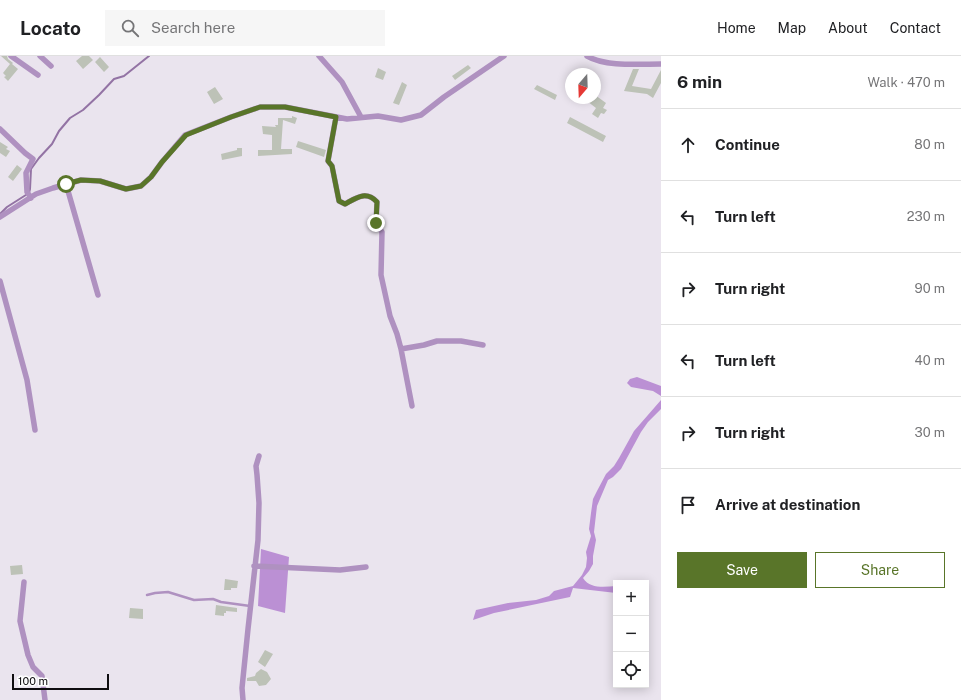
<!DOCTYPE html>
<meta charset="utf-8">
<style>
body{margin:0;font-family:"Public Sans",sans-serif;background:#f6f6f6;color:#202124}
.controls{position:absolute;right:12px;bottom:12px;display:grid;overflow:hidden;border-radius:0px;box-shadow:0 2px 10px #0003}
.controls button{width:36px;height:36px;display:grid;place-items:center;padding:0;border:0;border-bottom:1px solid #e0e0e0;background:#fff;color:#202124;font:20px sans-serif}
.compass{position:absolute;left:565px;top:12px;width:36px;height:36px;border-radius:50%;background:#fff;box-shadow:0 2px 10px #0003;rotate:199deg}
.scale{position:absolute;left:12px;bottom:10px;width:97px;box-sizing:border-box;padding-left:4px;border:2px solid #0f0d10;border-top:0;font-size:11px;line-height:14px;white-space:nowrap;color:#0f0d10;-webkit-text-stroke:3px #fff;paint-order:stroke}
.stop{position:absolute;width:12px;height:12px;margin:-9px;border:3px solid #597529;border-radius:50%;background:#fff}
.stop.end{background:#597529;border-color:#fff;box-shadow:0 1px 4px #0008}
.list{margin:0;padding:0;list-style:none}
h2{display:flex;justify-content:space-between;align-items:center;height:52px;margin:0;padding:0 16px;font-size:17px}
h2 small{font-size:13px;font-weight:400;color:#757577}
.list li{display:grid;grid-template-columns:26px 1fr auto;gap:12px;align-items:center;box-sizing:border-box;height:72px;padding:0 16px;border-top:1px solid #e0e0e0}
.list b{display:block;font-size:15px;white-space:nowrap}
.list em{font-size:13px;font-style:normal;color:#757577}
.actions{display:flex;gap:8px;padding:12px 16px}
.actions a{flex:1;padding:9px 0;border:1px solid #597529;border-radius:0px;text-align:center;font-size:14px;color:#597529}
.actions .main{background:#597529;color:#fff}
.icon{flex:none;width:22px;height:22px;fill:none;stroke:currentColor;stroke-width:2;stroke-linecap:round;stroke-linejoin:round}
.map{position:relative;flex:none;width:661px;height:644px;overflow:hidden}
header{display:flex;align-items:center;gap:24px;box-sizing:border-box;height:56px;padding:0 20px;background:#fff;border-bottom:1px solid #e0e0e0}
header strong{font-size:19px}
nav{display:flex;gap:22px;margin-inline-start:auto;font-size:14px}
.search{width:280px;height:36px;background:#f6f6f6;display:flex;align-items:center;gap:10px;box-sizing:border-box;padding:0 14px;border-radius:0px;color:#757577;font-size:15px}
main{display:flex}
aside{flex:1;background:#fff}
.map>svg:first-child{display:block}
.forest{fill:#bb90d4}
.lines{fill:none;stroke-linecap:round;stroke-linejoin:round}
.stream{stroke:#9373a4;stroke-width:2}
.building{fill:#bdc2b7}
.service{stroke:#af91c0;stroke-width:2.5}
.minor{stroke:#af91c0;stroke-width:5.5}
.route{stroke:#597529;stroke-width:5}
</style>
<header>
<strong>Locato</strong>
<div class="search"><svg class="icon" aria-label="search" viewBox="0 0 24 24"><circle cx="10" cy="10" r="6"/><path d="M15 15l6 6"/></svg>Search here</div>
<nav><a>Home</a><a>Map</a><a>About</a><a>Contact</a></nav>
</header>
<main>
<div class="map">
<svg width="661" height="644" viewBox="0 0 661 644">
<rect width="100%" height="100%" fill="#eae4ee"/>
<!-- forest -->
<path class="forest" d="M637 321 661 330V340L653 335 631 331 627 327 630 323Z
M661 344V353L648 366 641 376 621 413 613 421 608 424 597 450 594 476 596 484 593 500V508L589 515 583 522C590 533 604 531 616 530V537L573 532 570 541 494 557 473 564 476 554 508 547 536 544 549 540 554 535 573 530 582 519 586 511 587 502 586 496 591 480 589 473 591 457 593 443 597 435 606 418 614 410 619 402 634 375Z
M261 493 289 501 285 557 258 550Z"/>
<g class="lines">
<!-- stream -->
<path class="stream" d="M0 158 7 151 29 137 30 133 31 113 39 102 52 88 59 75 70 62 83 54 99 39 114 23 124 20 149 0"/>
</g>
<!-- building -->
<path class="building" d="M1 0H7L8 3 13 7 12 8 18 13 8 25 4 21 6 20 3 17 10 8Z
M82 0H89L93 4 83 13 76 5Z
M100 1 109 11 104 16 95 6Z
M468 9 471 12 455 24 452 20Z
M378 12 386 16 383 24 375 21Z
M633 13H639L632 30 651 33 661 14V27L653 42 647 38 624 35Z
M402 26 407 29 399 49 393 47Z
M537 29 557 39 555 44 534 33Z
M215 31 223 43 214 48 207 36Z
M595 39 606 47 603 52 607 54 604 58 601 57 598 62 592 58 596 52 583 42H595Z
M292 60 297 62 295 68 283 64 281 93H292V98L258 100V94H272V79L263 78 262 70 276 71 275 69H278V62H292Z
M570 61 606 80 603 86 567 67Z
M298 85 326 94 324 101 296 91Z
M0 86 8 91 6 93 10 95 6 101 0 97Z
M237 92H242V100L222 104 221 98 237 94Z
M17 109 22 113 13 125 8 121Z
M22 509 23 518 11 519 10 510Z
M225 523 238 525 237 532H231V534H224Z
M216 549 237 552V556L226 555V557H224V560L215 559Z
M130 552 143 553V563L129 562Z
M265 594 273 598 265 611 258 606Z
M261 613 267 616 271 623 266 629 259 630 256 625H247V622L255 620 256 617Z"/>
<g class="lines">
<!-- service -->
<path class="service" d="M147 539 155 537 168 536 194 544 213 543 221 546 250 550"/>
<!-- minor -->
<path class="minor" d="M11 0 38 19
M40 0 51 10
M319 0 342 26 361 61
M587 0C606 11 639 8 661 8
M336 61 328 105 332 110 339 145 345 148C356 142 366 134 377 146L376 167 382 176 381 219 390 260 397 278 401 293 424 289 437 285H461L483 289
M0 73 25 97 33 103 26 117 27 136 31 142
M66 128 98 239
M0 161 36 138 53 132 81 124 100 125 126 133 141 130 151 121 162 106 185 79 231 61 260 51H285L347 63 378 60 401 64 421 59 444 41 504 0
M0 225 27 324 35 374
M401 293 412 350
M254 510 340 514 366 511
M24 526 20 565 28 599 33 611 42 620 45 644
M243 644 242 632 248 573 258 484 259 447 257 419 256 410 259 400"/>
</g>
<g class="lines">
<!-- route -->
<path class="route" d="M66 128 81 124 100 125 126 133 141 130 151 121 162 106 186 79 231 61 260 51H285L336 61 328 105 332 110 339 145 345 148C356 142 366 134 377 146L376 167"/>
</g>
</svg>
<div class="controls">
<button>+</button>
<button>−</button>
<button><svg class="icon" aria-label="locate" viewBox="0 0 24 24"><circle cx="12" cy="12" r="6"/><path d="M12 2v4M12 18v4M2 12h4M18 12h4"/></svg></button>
</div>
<svg class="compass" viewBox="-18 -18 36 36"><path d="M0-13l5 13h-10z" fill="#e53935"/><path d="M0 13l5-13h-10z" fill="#757577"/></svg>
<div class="scale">100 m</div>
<div class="stop" style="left:66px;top:128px"></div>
<div class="stop end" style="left:376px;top:167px"></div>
</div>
<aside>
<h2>6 min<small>Walk · 470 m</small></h2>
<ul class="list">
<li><svg class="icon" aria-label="ahead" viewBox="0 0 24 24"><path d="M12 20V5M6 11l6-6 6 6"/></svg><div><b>Continue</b></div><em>80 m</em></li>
<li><svg class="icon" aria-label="left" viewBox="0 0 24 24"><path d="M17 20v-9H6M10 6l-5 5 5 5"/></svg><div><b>Turn left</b></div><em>230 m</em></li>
<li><svg class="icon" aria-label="right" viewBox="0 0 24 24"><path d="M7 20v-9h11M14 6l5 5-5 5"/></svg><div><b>Turn right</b></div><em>90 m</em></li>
<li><svg class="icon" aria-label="left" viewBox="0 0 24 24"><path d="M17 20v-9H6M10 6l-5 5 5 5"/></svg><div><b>Turn left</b></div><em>40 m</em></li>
<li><svg class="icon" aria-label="right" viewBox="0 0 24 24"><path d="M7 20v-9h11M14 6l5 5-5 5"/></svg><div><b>Turn right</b></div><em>30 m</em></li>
<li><svg class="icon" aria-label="arrive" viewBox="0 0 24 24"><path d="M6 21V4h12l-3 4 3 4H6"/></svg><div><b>Arrive at destination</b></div></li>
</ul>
<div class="actions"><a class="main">Save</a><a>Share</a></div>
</aside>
</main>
